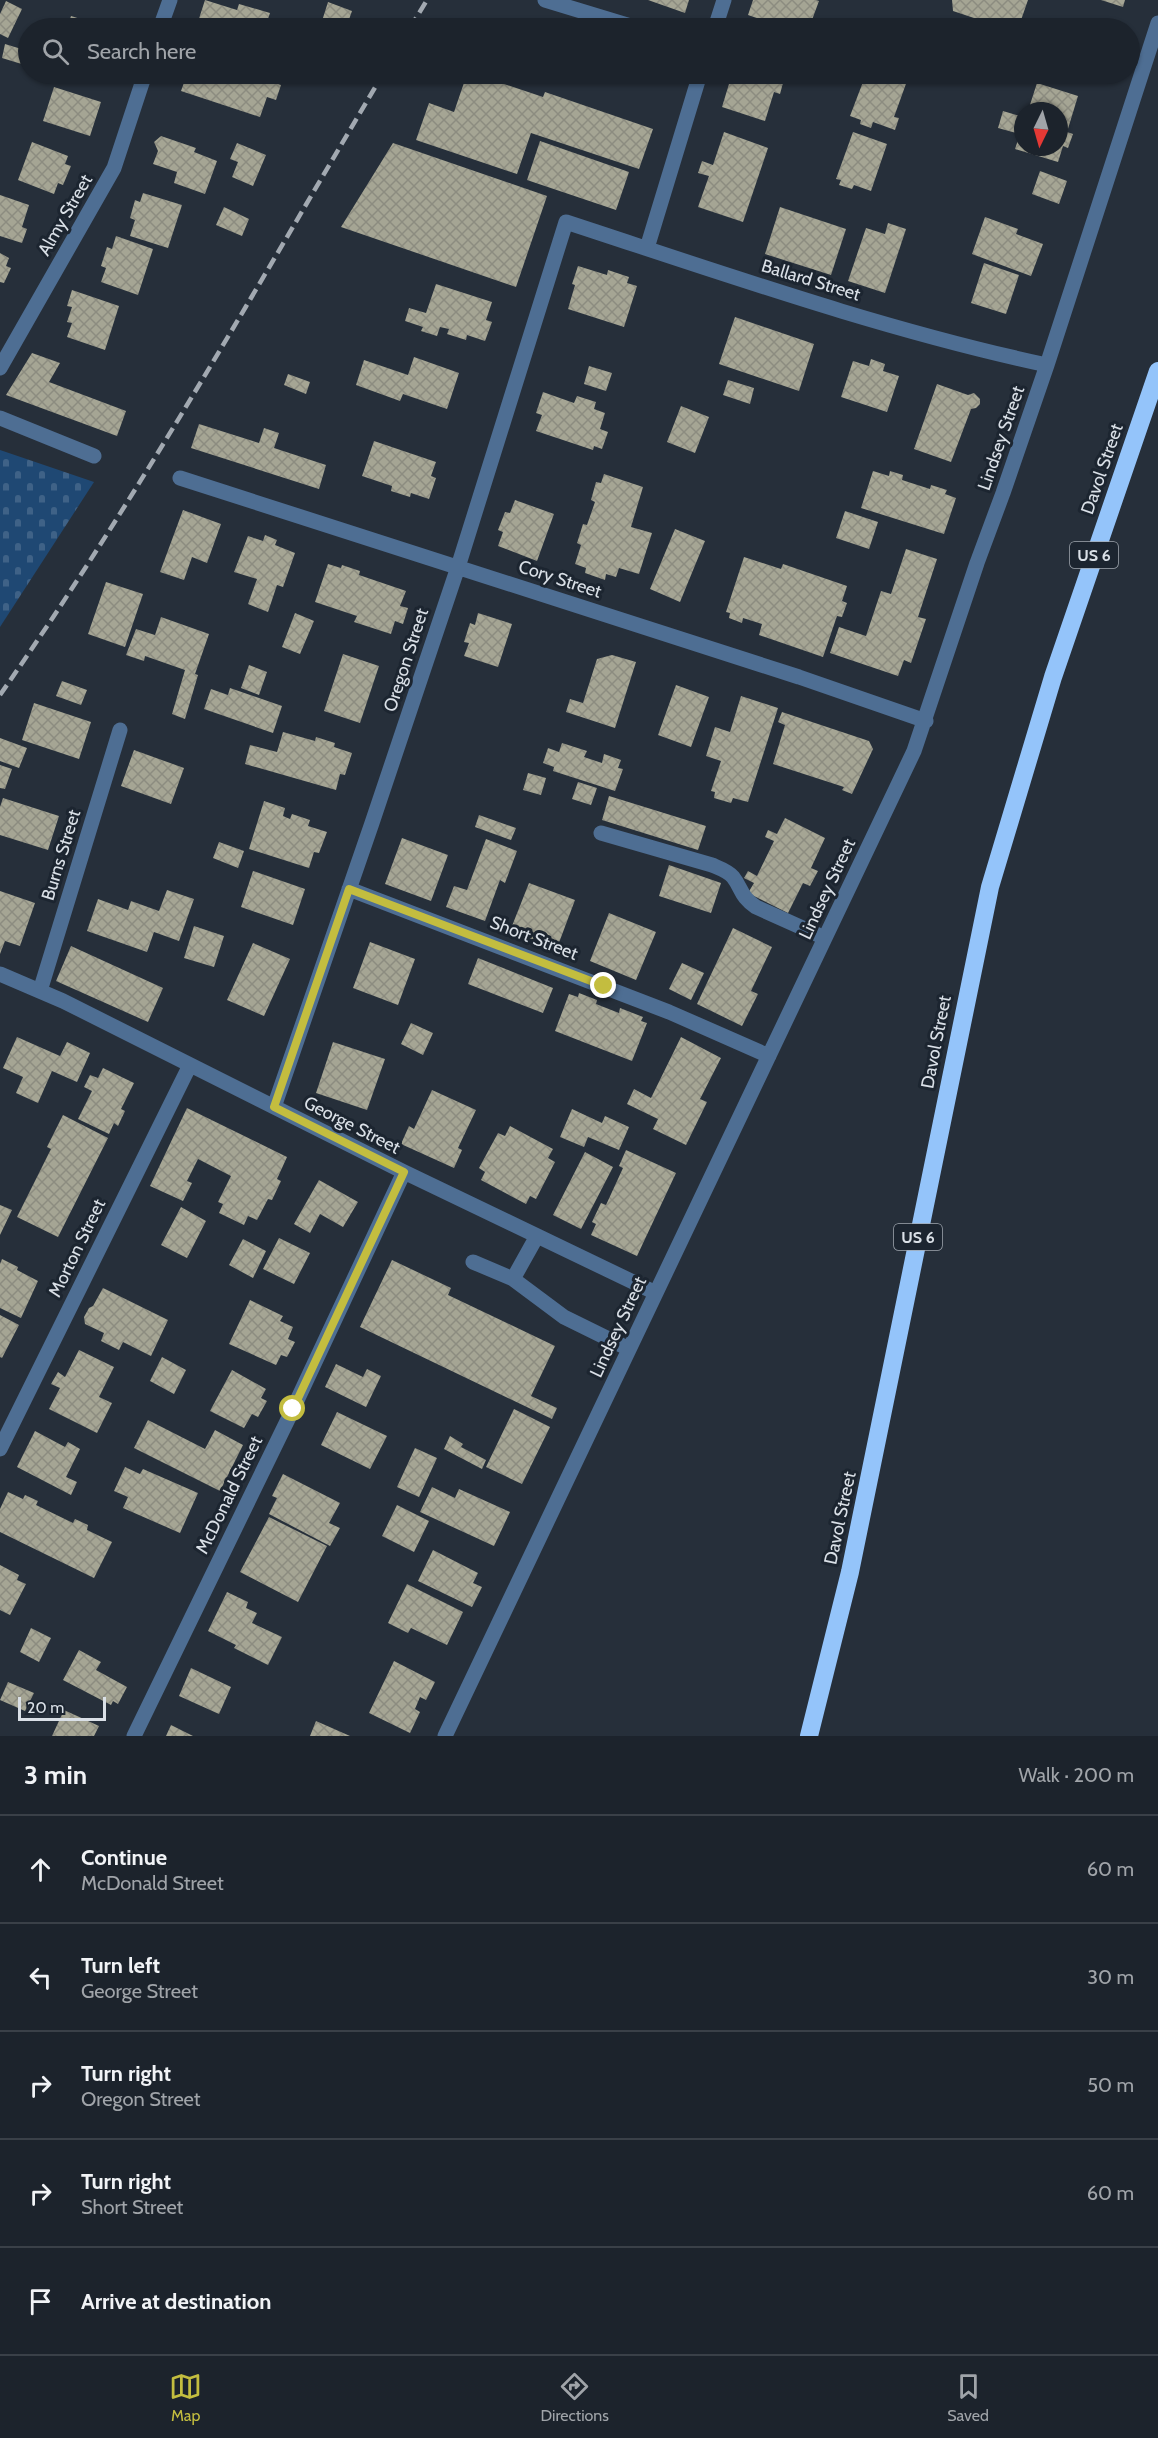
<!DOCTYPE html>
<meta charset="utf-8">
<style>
body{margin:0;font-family:Cabin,sans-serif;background:#292f38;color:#f1f3f6}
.compass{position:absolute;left:1014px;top:102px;width:54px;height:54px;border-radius:50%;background:#1c232c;box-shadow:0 2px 4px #0004;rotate:185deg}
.scale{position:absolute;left:18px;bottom:15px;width:88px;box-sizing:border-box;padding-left:6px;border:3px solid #dae0e7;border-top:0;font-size:16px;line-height:21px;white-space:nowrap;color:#dae0e7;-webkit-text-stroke:4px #1c2530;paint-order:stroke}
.stop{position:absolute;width:18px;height:18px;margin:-14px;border:4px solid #c3bd3f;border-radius:50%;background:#fff}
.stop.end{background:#c3bd3f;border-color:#fff;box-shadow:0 2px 6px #0008}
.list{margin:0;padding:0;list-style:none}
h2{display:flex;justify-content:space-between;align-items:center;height:78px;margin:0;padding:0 24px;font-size:26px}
h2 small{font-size:20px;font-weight:400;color:#a0a4a9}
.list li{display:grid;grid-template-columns:39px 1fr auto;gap:18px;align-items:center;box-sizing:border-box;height:108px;padding:0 24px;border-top:2px solid #3a4048}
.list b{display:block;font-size:22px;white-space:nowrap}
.list p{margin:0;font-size:20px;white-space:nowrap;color:#a0a4a9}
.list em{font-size:20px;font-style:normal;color:#a0a4a9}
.icon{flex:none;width:33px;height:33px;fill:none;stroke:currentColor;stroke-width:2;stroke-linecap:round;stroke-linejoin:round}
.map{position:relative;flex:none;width:1158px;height:1736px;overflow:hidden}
.search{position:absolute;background:#1c232c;box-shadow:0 2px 4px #0004;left:18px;right:18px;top:18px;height:66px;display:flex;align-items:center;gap:15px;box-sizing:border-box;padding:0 21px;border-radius:33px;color:#a0a4a9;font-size:22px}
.sheet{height:618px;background:#1c232c}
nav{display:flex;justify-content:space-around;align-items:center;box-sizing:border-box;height:84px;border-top:2px solid #3a4048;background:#1c232c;font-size:16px;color:#a0a4a9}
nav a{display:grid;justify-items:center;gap:3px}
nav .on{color:#c3bd3f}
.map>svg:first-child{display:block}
.cemetery{fill:url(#cemetery-stones)}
.building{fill:url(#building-cross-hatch)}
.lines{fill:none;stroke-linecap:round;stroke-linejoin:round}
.minor{stroke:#4e6e93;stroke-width:15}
.highway{stroke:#94c4fa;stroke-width:18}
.rail{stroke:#a2a9b1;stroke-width:4.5;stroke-dasharray:12 6;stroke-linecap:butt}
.route{stroke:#c3bd3f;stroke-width:8}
.labels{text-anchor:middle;stroke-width:6;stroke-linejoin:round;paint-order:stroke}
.shield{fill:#1c2530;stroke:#a1a8b0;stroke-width:1.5}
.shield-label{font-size:16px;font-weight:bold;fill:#dae0e7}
.street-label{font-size:18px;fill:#dae0e7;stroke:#1c2530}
</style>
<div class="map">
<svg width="1158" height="1736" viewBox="0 0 1158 1736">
<defs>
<pattern id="cemetery-stones" width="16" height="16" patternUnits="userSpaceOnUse" patternTransform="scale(1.5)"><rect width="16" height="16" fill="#1f4873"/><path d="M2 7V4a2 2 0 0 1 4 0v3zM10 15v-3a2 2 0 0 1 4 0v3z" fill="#3f6287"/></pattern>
<pattern id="building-cross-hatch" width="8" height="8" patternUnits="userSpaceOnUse" patternTransform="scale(1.5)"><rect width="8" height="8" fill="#a5a594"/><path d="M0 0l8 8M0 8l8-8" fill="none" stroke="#8c8c80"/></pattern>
</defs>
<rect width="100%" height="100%" fill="#262f3a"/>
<!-- cemetery -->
<path class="cemetery" d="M0 450 94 482 0 627Z"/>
<!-- building -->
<path class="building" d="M205 0 237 10 239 4 270 13 265 28H196Z
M648 0H689L685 13Z
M753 0H816L819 1 809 28H786L748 15Z
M952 0H1028L1020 23 1036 28H1004L953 11Z
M1101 0H1125L1123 7Z
M6 1 22 9 8 38 0 34V14Z
M328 2 352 11 346 28 322 21Z
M71 16 87 21 85 28H67Z
M5 44 28 51V66L2 58Z
M187 74H248L281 85 276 100 267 97 260 117 181 91Z
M467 74H474L543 97 545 92 653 129 639 169 531 133 517 174 416 140 429 103 454 112Z
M732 74H780L778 81 783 83 780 94 774 92 765 121 722 107Z
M866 74H887L907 81 894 117 899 118 895 130 873 122 871 128 860 124 861 120 850 116Z
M1037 83 1078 96 1067 132 1073 134 1068 148 1063 146 1058 162 1015 149 1020 134 998 128 1003 111 1023 117V147H1059V111H1028Z
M54 87 101 102 90 136 43 121Z
M724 132 768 148 743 222 698 207 709 176 698 173 702 161 713 165Z
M853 132 887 144 871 191 854 185 852 189 839 185 841 180 836 179Z
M161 136 196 148 194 152 217 161 205 194 174 183 177 172 153 164 158 151 154 142Z
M540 141 629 172 616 210 527 180Z
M32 142 68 156 65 164 71 166 63 185 58 183 54 194 18 180Z
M237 143 266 155 253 186 232 177 238 162 230 159Z
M393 143 547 196 516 287 341 227Z
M1040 171 1067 181 1059 204 1032 194Z
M143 193 182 205 168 248 130 236 135 220 130 218 135 200 140 202Z
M0 195 29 205 22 227 27 229 22 243 0 236Z
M224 207 249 219 242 236 216 225Z
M780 207 846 229 831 275 765 254Z
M985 217 1018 229 1016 234 1043 244 1031 276 972 254Z
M888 223 906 229 885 293 848 281 866 228 885 234Z
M116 236 153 249 138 295 101 282 106 268 101 266 107 247 112 249Z
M0 253 9 258 6 266 11 268 4 283 0 282Z
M984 263 1019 275 1006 314 971 303Z
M578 266 607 275 608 270 629 277 627 283 637 286 624 327 568 309 575 285 572 284Z
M436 284 492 302 486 320 492 322 485 341 467 335 466 340 447 334 449 329 440 327 437 336 421 331 423 327 405 321 409 308 426 313Z
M72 290 119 306 105 350 67 337 72 323 67 322 72 307 67 306Z
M735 317 814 344 799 391 719 364Z
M32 353 60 363 49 382 126 411 117 436 6 395Z
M414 357 459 373 447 409 403 394 400 401 356 385 364 360 408 375Z
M871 359 885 364 883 371 899 376 887 412 841 397 853 361 869 366Z
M589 366 612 373 606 391 584 384Z
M288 374 310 382 306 394 284 385Z
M728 380 754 388 750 404 723 395Z
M937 384 968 395 974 393 980 399V404L976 408 971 409 951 462 914 449Z
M543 392 574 403 577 396 596 402 594 409 605 413 600 429 608 432 602 449 594 446 593 450 536 431 542 415 536 413Z
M681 406 709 417 695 453 667 442Z
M199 424 259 443 264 428 279 433 274 448 326 465 319 489 191 448Z
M374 441 436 462 431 476 436 478 429 499 411 493 410 497 391 491 392 486 362 476Z
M873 471 889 476 890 471 903 475 902 480 930 489 931 485 947 490 945 494 956 498 944 534 861 508Z
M604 474 643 487 631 527 652 533 639 574 619 568 616 577 606 574 605 580 585 573 586 568 575 564 581 545 577 543 583 524 587 525 595 502 591 500 596 482 601 483Z
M515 500 554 514 537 561 498 546 503 532 498 530 505 512 510 513Z
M183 510 221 524 207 563 192 557 184 580 160 572Z
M845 511 878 522 869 549 836 538Z
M675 529 705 541 680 602 650 589Z
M265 535 277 540 275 545 295 553 283 587 277 585 268 612 248 604 257 579 234 572 248 536 263 541Z
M906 549 937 559 918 617 926 619 911 663 904 660 898 676 830 653 839 627 866 636 881 591 891 594Z
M744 557 781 569 783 564 847 586 842 601 847 603 842 617 837 616 823 657 759 635 762 624 743 618 742 623 729 618 730 613 726 612Z
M328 564 341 568 342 565 360 571 359 575 406 591 400 606 408 608 403 624 395 621 391 634 354 622 357 616 315 602Z
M106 582 143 594 125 647 88 634Z
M295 613 314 621 300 654 282 647Z
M478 613 512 624 498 667 464 656 469 643 464 642 470 623 475 625Z
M161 617 209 634 195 674 198 675 185 719 172 714 185 670 145 656 144 661 126 655 136 629 155 635Z
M343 654 379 666 360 723 324 711Z
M612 655 636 662 615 728 566 712 570 699 583 703 597 659Z
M249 665 267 672 259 695 241 688Z
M62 681 87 690 81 705 56 696Z
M676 685 709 697 691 747 658 735Z
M230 688 282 706 273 733 204 709 211 689 228 695Z
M741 696 778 708 748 802 733 798 731 803 714 798 715 792 711 791 721 761 706 756 715 727 730 732Z
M34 703 91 722 79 759 22 740Z
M782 712 869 741 873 749 852 794 842 790 844 787 773 764 785 725 778 722Z
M283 732 315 741 316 737 335 743 334 747 352 753 345 775 340 774 336 790 245 764 250 745 277 752Z
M0 738 27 748 19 768 0 761Z
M562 743 587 751 584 757 602 763 604 754 621 760 618 768 623 769 615 791 553 771 554 767 543 763 548 748 559 752Z
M134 750 184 768 171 804 121 786Z
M0 765 12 769 5 789 0 788Z
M528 773 546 778 541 795 523 790Z
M578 782 597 788 591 805 572 799Z
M609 796 706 826 698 850 602 820Z
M3 798 59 816 48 850 0 835V807Z
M264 801 285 808 283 816 290 819 292 814 310 820 308 826 327 832 319 853 314 852 309 868 249 849Z
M479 815 516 828 511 840 475 827Z
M785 818 825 838 811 868 818 871 810 886 803 883 788 913 748 893 754 883 744 878 748 871 757 876 774 841 765 837 768 830 777 834Z
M402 838 448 855 431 901 385 884Z
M486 839 517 851 505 883 500 880 485 921 446 907 454 886 467 890Z
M219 842 244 851 238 868 213 858Z
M669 865 721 883 711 913 659 896Z
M253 871 305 889 293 925 241 907Z
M529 883 575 900 557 948 510 931Z
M167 890 194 899 179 941 154 932 147 952 87 931 98 899 128 910 131 901 159 911Z
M0 891 35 903 20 946 5 941 0 954Z
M609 913 656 932 636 980 590 961Z
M194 926 224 936 214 967 184 958Z
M733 928 772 947 751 991 758 994 742 1026 697 1004Z
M370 942 415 959 398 1005 353 988Z
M253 943 290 959 264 1016 227 1000Z
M71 946 163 988 148 1022 56 981Z
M478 958 553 988 543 1013 468 984Z
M682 963 704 973 691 1000 669 989Z
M579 993 597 1000 596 1004 619 1013 620 1008 643 1017 641 1021 647 1023 632 1061 555 1031 569 994 578 997Z
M411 1023 433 1033 423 1055 401 1044Z
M17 1037 60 1056 67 1042 90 1053 77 1082 52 1071 38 1103 16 1093 23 1077 3 1068Z
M681 1037 721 1058 700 1099 707 1102 686 1145 653 1129 658 1119 627 1104 634 1089 651 1098Z
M333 1042 385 1059 367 1110 316 1093Z
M103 1068 134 1083 121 1109 125 1111 118 1126 114 1123 109 1134 78 1119 92 1091 84 1087 90 1075 98 1078Z
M432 1090 476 1110 458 1148 462 1150 454 1168 401 1144 409 1126 414 1129Z
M187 1108 287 1157 277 1179 281 1181 272 1200 268 1199 257 1220 248 1216 244 1225 219 1213 223 1204 218 1202 231 1176 198 1159 187 1181 192 1183 183 1201 150 1186Z
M572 1109 602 1123 605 1116 629 1127 619 1150 588 1137 584 1147 560 1137Z
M63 1115 108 1138 58 1237 17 1217 51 1149 47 1147Z
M510 1126 553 1149 548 1158 555 1162 536 1199 530 1196 526 1204 481 1180 485 1172 479 1168 498 1133 505 1136Z
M626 1150 676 1173 637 1256 591 1235 596 1224 592 1222 601 1203 606 1205 623 1168 619 1166Z
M585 1152 613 1167 581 1229 553 1215Z
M319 1180 358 1202 343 1227 320 1214 310 1233 294 1224Z
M0 1205 12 1210 0 1235Z
M181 1207 206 1221 187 1258 161 1245Z
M279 1238 310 1253 294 1284 263 1269Z
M243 1239 266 1251 253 1278 229 1265Z
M2 1259 18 1267 17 1270 38 1281 21 1318 0 1308V1264Z
M392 1260 451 1288 448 1295 555 1346 531 1396 557 1408 552 1419 360 1327Z
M103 1288 168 1320 151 1356 123 1342 119 1350 101 1341 104 1333 85 1324 84 1317 89 1308 93 1306Z
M250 1300 283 1316 280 1321 293 1327 288 1339 295 1342 287 1357 281 1355 276 1365 229 1344Z
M0 1315 19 1325 2 1358 0 1357Z
M79 1350 114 1367 99 1397 112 1403 97 1433 49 1409 60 1388 51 1384 58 1372 65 1377Z
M162 1357 186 1370 174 1394 150 1381Z
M336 1364 363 1377 367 1369 381 1376 366 1407 325 1387Z
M232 1370 266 1389 261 1398 267 1401 258 1417 252 1414 244 1428 210 1411Z
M514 1409 550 1427 522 1484 486 1467Z
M337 1412 387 1436 370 1469 321 1445Z
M148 1420 205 1449 215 1430 243 1445 220 1491 134 1448Z
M35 1431 65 1447 68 1442 80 1449 66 1477 77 1482 71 1495 17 1467Z
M450 1436 463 1444 461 1447 486 1460 482 1469 444 1449Z
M415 1448 437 1458 419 1497 397 1487Z
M125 1467 140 1474 143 1469 198 1493 180 1533 123 1508 128 1497 114 1491Z
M283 1474 340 1503 329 1523 340 1528 330 1546 269 1514 277 1498 272 1496Z
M432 1487 455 1498 459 1489 510 1512 494 1546 420 1512Z
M8 1492 23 1499 25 1495 38 1501 36 1505 73 1523 75 1519 88 1525 87 1530 112 1542 94 1578 0 1532V1509Z
M397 1505 429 1521 414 1552 382 1536Z
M269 1517 327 1546 298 1602 240 1572Z
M433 1550 478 1573 473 1583 482 1587 472 1607 418 1581Z
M0 1565 19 1575 17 1580 26 1584 10 1615 0 1610Z
M407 1584 463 1612 447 1645 411 1628 408 1633 388 1623Z
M227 1592 248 1602 246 1608 257 1613 252 1623 282 1637 268 1665 234 1648 236 1645 208 1631Z
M31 1628 51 1638 39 1662 20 1652Z
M79 1650 101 1662 96 1670 127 1687 118 1704 113 1701 111 1705 63 1680Z
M394 1661 435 1682 426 1700 420 1697 415 1709 420 1712 410 1733 369 1713Z
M191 1668 231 1687 219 1714 179 1696Z
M8 1682 34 1693 25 1711 0 1700Z
M64 1710 99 1726 94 1736H52Z
M316 1721 350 1736H310Z
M171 1725 193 1736H166Z"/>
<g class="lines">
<!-- minor -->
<path class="minor" d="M545 0 637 28
M160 28 170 0
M715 28 724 0
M647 248 700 74
M0 368 114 168 145 74
M0 418 94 456
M180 478 799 677 926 721
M601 833 712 865C719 868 728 871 733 877 743 890 740 896 756 907L825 938
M349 889 669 1012 769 1056
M0 974 63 1001 404 1172 656 1293
M40 991 120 730
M274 1107 372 823 458 567 566 222C725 274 884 330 1047 365
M473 1262 513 1279 564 1317 629 1349
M513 1279 537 1236
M0 1449 190 1065
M134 1736 293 1409 404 1172
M445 1736 914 751 977 563 1003 493 1047 365 1158 23"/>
<!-- highway -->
<path class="highway" d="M809 1736 850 1572 990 887 1053 677 1158 371"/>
<!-- rail -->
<path class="rail" d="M410 28 427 0
M0 695C139 496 259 283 383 74"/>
</g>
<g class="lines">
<!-- route -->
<path class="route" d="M293 1409 404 1172 274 1107 349 889 604 986"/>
</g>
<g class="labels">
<!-- shield labels -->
<g class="shield">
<rect x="1070" y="542" width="48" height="26" rx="4.5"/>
<rect x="894" y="1224" width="48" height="26" rx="4.5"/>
</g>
<g class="shield-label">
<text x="1094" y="561">US 6</text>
<text x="918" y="1243">US 6</text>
</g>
<!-- street labels -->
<g class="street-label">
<text transform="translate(65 215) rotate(-60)" y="6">Almy Street</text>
<text transform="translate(811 280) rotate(17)" y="6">Ballard Street</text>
<text transform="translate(1001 438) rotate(-71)" y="6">Lindsey Street</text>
<text transform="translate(1102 469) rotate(-71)" y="6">Davol Street</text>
<text transform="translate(560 579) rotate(18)" y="6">Cory Street</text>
<text transform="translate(406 660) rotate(-72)" y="6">Oregon Street</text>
<text transform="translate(61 855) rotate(-73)" y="6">Burns Street</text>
<text transform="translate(827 889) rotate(-65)" y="6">Lindsey Street</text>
<text transform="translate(534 938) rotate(21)" y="6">Short Street</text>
<text transform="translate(936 1042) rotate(-79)" y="6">Davol Street</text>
<text transform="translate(352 1125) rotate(27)" y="6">George Street</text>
<text transform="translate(77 1248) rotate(-64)" y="6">Morton Street</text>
<text transform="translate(618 1327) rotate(-65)" y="6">Lindsey Street</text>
<text transform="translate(229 1495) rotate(-64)" y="6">McDonald Street</text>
<text transform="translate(840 1518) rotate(-78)" y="6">Davol Street</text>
</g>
</g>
</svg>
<svg class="compass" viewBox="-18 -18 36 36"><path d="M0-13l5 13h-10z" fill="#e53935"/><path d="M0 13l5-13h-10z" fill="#a0a4a9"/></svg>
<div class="scale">20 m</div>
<div class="stop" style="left:293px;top:1409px"></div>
<div class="stop end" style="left:604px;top:986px"></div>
<div class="search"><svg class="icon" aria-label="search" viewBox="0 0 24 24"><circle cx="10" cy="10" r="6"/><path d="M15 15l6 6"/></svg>Search here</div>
</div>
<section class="sheet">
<h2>3 min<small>Walk · 200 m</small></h2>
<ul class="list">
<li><svg class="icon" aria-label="ahead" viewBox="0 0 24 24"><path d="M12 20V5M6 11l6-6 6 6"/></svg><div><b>Continue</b><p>McDonald Street</p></div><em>60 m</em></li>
<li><svg class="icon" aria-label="left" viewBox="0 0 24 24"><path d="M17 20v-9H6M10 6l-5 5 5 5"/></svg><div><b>Turn left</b><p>George Street</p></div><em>30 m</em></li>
<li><svg class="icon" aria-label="right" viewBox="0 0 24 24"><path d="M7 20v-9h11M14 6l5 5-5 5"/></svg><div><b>Turn right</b><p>Oregon Street</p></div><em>50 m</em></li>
<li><svg class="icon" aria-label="right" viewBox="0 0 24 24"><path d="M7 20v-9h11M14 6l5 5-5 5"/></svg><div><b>Turn right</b><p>Short Street</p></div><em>60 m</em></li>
<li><svg class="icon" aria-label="arrive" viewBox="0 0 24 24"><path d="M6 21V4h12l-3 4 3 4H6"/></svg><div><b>Arrive at destination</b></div></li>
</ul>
</section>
<nav>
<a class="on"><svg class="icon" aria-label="map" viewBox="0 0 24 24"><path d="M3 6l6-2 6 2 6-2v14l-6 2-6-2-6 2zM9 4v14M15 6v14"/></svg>Map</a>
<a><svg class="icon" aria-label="directions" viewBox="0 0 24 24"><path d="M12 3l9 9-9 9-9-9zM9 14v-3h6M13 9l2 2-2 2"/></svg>Directions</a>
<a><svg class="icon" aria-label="saved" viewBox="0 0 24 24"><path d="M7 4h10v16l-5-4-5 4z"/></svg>Saved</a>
</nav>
